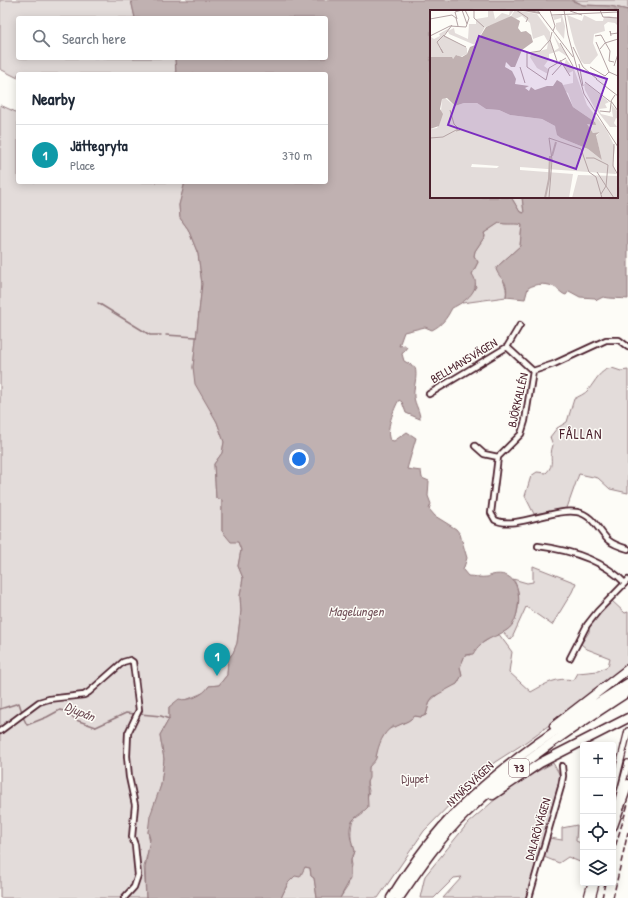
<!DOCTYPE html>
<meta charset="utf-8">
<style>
body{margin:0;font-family:"Patrick Hand",sans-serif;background:#f6f6f7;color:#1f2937}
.controls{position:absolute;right:12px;bottom:12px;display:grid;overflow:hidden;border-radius:4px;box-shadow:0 2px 10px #0003}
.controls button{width:36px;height:36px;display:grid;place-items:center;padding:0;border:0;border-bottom:1px solid #e0e1e3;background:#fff;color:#1f2937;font:20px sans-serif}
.you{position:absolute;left:299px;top:459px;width:14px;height:14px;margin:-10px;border:3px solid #fff;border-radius:50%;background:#1a73e8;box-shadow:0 0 0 6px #1a73e833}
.badge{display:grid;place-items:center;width:26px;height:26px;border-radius:50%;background:#d1495b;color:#fff;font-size:13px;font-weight:700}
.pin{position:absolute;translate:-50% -33px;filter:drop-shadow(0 1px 2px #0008)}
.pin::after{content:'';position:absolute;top:21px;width:14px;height:12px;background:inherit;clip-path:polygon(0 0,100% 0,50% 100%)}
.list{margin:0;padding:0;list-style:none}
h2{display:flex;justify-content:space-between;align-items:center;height:52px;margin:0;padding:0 16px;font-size:17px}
h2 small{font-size:13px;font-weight:400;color:#747a83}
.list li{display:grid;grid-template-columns:26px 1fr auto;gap:12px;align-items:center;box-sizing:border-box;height:60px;padding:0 16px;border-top:1px solid #e0e1e3}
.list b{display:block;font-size:15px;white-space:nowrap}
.list p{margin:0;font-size:13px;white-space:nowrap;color:#747a83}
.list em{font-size:13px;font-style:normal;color:#747a83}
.icon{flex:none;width:22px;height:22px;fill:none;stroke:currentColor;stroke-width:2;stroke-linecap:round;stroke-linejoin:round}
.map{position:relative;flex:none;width:628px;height:898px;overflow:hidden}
.search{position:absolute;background:#fff;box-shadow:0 2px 10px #0003;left:16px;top:16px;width:312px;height:44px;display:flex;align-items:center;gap:10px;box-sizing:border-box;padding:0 14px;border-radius:4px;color:#747a83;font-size:15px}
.panel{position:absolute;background:#fff;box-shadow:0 2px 10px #0003;left:16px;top:72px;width:312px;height:112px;border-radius:4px}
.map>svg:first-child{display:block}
.green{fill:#e3dcda;stroke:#967e82}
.water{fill:#c0b1b1;stroke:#91777b;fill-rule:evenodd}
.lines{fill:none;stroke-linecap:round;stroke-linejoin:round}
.stream{stroke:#91777b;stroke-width:1.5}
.minor-casing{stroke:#4a1f2b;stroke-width:8}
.tertiary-casing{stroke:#4a1f2b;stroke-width:8}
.motorway-casing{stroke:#4a1f2b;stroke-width:11}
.minor{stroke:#fdfcf7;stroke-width:4.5}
.tertiary{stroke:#fdfcf7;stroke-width:5.5}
.motorway{stroke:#fdfcf7;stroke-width:8}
.rail{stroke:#4a1f2b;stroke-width:1.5;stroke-dasharray:6 3;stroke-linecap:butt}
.labels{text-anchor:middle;stroke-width:3;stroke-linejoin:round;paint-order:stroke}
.shield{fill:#fdfcf7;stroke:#806168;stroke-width:1}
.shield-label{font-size:11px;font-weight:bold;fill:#4a1f2b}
.street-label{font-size:12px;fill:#4a1f2b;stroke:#fdfcf7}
.park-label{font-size:12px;fill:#704e57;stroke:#fdfcf7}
.water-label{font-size:13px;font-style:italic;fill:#73525a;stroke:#fdfcf7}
.quarter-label{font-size:14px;letter-spacing:1px;fill:#4a1f2b;stroke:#fdfcf7}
.inset-river{fill:none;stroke:#c0b1b1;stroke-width:2}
.inset-road{fill:none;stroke:#b5a4a5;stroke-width:1}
.view{fill:#7b2cbf;fill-opacity:0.15;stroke:#7b2cbf;stroke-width:2}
.inset-edge{fill:none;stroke:#4a1f2b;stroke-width:2}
</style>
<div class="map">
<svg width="628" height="898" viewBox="0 0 628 898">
<rect width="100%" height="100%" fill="#fdfcf7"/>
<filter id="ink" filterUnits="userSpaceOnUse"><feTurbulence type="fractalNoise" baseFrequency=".025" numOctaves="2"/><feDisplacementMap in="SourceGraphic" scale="8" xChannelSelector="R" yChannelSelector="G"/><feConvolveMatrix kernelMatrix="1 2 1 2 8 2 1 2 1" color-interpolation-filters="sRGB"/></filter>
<g filter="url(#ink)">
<!-- green -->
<path class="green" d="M0 0H131L135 18H18V58H175L176 74H18V78L0 69Z
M572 0H628V10L610 6 583 5Z
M0 105 18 113V182H185L179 205 180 218 188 229 198 254 202 284 193 368 207 403 217 422 224 442 222 453 214 464 216 498 222 500V531L238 542 241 550 238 566 243 578 240 596 241 611 237 644 233 653 228 659 227 675 219 685 209 686 205 692 169 707V719L160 735 164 759 161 785 148 832 150 842 144 867 146 898H0Z
M511 197H522L524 213 520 212Z
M499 223C507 225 517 222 522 225L520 246 498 266C500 278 508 284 506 297L462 303 476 287 472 274 478 262 474 256 475 251 485 236 484 233Z
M612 368 621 371 628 370V493L610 489 598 478 579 474 567 508 534 514 525 496 531 476 537 472 546 473C556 464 548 458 553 445L550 437 557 428 567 422 574 399C579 396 585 394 588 390 596 381 599 370 612 368Z
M533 566 576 583 572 592 552 625 526 607 512 638 510 640 503 632C520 625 523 592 513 579L527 583 533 582Z
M611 600 625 613 628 612V665L602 687 520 746 495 762 470 784 424 831 378 898H340L348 886 352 865 351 860 354 851C350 840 350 831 353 820L363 813 369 791 367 782 369 767 376 758 378 744 387 730 408 721 415 716 421 717 426 715 430 701 443 690 457 684 462 675 460 667 465 655H470L478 646 498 633 512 652 509 672 531 692C547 683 556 677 574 680L578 673 598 671 608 666 610 658 587 649 581 644 589 632 590 625Z
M553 763 561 777 526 898H443L462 877 454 878 434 898H420L425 876 468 823 512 785Z
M577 825 576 841 583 844 582 863 568 857 559 863 544 857 550 838 562 840V828Z
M304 867 310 868 311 876 314 878 317 898H281L288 883Z"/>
<!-- water -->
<path class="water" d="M131 0H570L583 5 610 6 628 10V299C621 298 611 299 603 297L597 300 595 298 580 297 569 291 566 295C562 294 560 291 556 288 549 283 536 283 528 288L525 299 506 297C509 279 500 281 496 269L498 266 520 246 522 225C518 223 506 225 499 223L484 233 485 236 475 251 474 256 478 262 472 274C483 289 465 302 452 308 447 318 442 325 432 330L425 327 404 332 399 346 405 345 407 347 402 354 404 361 415 367C418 377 413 387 414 397 415 405 420 411 420 419L406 413 402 402 399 400C394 408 385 431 390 440L394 441 407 432 416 438 407 469 421 471 422 478 429 481 428 496 431 504 429 509 435 516 456 529 460 534 467 558 463 570 468 576C474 576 481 578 487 577 489 577 490 575 492 575 513 570 521 588 518 606 517 614 515 625 507 630 493 639 482 638 473 654L465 655 460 667 462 675 457 684 433 697 430 701 426 715 421 717 415 716 408 721 395 727 393 726C382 734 379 744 376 757 376 761 371 764 369 767V778L367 782 368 807C364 812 357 815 353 820 347 828 351 842 354 851L351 860V878L340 898H317L314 878 311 876 310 868 305 867 300 877 295 876 288 883 281 898H146L145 868 150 839 148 832 150 816 161 785 164 759 160 735 169 719V707L179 699C188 702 204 695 209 686L219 685 227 675 228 659 233 653 237 643 241 611 240 596 243 578 238 566 241 550 238 542H231L222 531V500L216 498 214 464 222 453 224 442 217 422 195 384 193 367 202 284 198 254 188 229 180 218 179 205 185 182H326V74H176L175 58H326V18H135ZM431 11H617V197H522L524 213 520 212 511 197H431Z"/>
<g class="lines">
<!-- stream -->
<path class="stream" d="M98 303 150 335H161
M166 335 196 337
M0 709 19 703 22 712
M140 714 161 716 169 719
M23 717 27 725 47 717 60 710 68 712 76 720 96 727 126 713 135 714"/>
<!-- minor casing -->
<g class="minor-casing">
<path id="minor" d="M507 347 533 371
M628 347 619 340H606L554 364 533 371 525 421 521 434 498 457 491 513 495 520C514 530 553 508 577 512 593 515 598 530 608 540 614 545 621 547 628 549
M429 394 507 347 520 325
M475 446 484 454 498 457
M538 546C570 550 603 560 625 583
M570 658 587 625 598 611 628 580
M0 731 39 702 49 699 84 695 89 692 123 662 130 660 133 662 139 710 128 733 127 756 129 777 135 805 132 837 135 845 138 875 134 887 124 898
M529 898 561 787 563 776 562 766"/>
</g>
<!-- tertiary casing -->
<g class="tertiary-casing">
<path id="tertiary" d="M613 792 628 731
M616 808 628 763
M587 898 591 883
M592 898 596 883"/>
</g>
<!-- motorway casing -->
<g class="motorway-casing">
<path id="motorway" d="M554 726 628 669
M493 795 540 763 628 718
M613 826 628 784
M391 898C411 866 433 835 459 809 509 759 569 721 628 683
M399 898C419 869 439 839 465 814 513 767 571 729 628 692"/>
</g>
<!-- minor -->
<use href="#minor" class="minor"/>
<!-- tertiary -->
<use href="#tertiary" class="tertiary"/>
<!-- motorway -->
<use href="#motorway" class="motorway"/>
<!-- rail -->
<path class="rail" d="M613 854 628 804
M602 898 605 883
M613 898 628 832"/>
</g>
</g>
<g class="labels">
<!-- shield labels -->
<rect class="shield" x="509" y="759" width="20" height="18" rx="3"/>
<g class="shield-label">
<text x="519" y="772">73</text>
</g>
<!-- street labels -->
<g class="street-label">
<text transform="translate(464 361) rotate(-31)" y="4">BELLMANSVÄGEN</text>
<text transform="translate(518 400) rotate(-77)" y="4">BJÖRKALLÉN</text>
<text transform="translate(470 784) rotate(-43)" y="4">NYNÄSVÄGEN</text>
<text transform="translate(538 829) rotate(-74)" y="4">DALARÖVÄGEN</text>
</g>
<!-- park labels -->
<g class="park-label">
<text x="415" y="783">Djupet</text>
</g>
<!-- water labels -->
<g class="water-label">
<text x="356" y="616">Magelungen</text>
<text transform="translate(80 711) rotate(23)" y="5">Djupån</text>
</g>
<!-- quarter labels -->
<g class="quarter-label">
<text x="581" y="439">FÅLLAN</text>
</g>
</g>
<!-- overview -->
<g transform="translate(430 10)">
<rect width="188" height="188" fill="#fdfcf7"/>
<path d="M58 0H63L65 9 72 3 79 5 80 0H84L77 10 55 17 45 35 19 24 18 21 24 18 25 23 38 29 39 14H46V9L58 7ZM85 0 107 4 120 22V30L124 41 129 38 123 24 138 47 129 41 119 44V49L114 56 118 59V64L107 58 100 47 102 43 117 39 118 32 114 25 103 29 100 13 92 6 85 9 81 6ZM132 5 135 16 134 29 126 19V13L131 12V8L124 10 123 6ZM137 5 152 11 154 5 166 11H173L174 7 179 6 188 8V16L185 13 178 12 174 15 175 21 164 24 163 33 168 45 160 54H154L151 51 144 33ZM21 17 14 25 37 38V44L30 47 27 45 23 49 0 47 1 27 4 29 10 26 9 24ZM136 49 144 59 157 95 176 119 185 137 183 153 186 164 90 157V160L143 164 139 188H0V119L7 118 10 113 12 89 15 88 25 96 34 93H47L56 99 69 100 80 105 112 109 125 116 131 128 158 139 172 150 166 126 170 122 163 123 156 114H165V112L143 97 138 83 134 81 133 75 143 73V61L139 63 134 57ZM42 154 69 156 67 158 41 157ZM156 73 179 92 175 94 177 98 169 99 166 93 171 104 183 107 181 94 188 102V109L186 108 184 113 187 117H180L164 97 155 80 154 74ZM148 165 187 166 188 188H142Z" fill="#e3dcda" fill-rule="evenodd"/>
<path d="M81 6 90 11 88 18 91 22 96 21 101 25 103 32 92 40 85 57H81L76 52 75 57 82 61 86 69 85 74 99 76 95 78 99 81 101 77 105 80 117 76H123L127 70 132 73 143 97 165 112 166 115 157 114 163 123 170 122 166 125 172 150 158 139 131 128 127 125 125 116 112 109 80 105 69 100 56 99 47 93H34L25 96 17 88 12 89 10 99 13 104 9 116 0 119V47H22L23 49 26 45 32 47 37 44 40 37 45 35 56 17Z" fill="#c0b1b1"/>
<path class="inset-river" d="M93 0 110 3M122 146 126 132M115 188 119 169 120 146"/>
<path class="inset-road" d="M44 0V8L54 17M86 0 98 8 96 12M107 0 143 47M120 0 125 16 123 21M134 0 138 25 154 84 188 137M170 0 173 7 188 8M140 1 152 5M122 5 188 2M0 9 22 5 26 8 28 16M27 9 25 2 32 0 37 14M22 15 14 26 36 37M122 22 120 30 127 51M0 26 20 16 36 17 39 8 35 0M165 26 171 25 180 41 179 51 184 52M181 26 180 21 181 24 188 23M120 30 110 41 97 43V57L116 70 119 58 136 48M166 32 179 62 188 66M130 33 143 56M143 37 153 57 167 69M11 39 13 43 7 32 14 25M170 39 175 33 188 29M130 50 140 66M149 54 153 76M184 56 188 44M90 57 95 73M160 57 175 66 179 62M122 65 132 54M166 69 188 86M155 72 182 93M185 85 181 91 188 101M20 100 24 114 30 120 26 121M170 101 180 102 181 93M0 128 13 127 28 119M184 134 183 156 188 165M156 148H164L178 155 176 176 184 188M167 162 176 176 171 184M119 188 122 150 119 128 151 139 159 162 166 167 172 188"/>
<path class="view" d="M49 26 177 69 146 159 18 115Z"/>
<rect width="188" height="188" class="inset-edge"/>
</g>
</svg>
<div class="controls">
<button>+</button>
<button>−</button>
<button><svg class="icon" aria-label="locate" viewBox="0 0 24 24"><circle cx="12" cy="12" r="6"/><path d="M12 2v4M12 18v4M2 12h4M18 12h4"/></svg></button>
<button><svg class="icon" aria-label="layers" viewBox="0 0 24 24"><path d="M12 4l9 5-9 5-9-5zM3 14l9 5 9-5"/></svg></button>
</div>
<div class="you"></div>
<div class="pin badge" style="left:217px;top:676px;background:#0f9aa8">1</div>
<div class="search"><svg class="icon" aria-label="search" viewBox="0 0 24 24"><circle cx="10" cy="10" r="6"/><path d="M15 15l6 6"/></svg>Search here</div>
<section class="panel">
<h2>Nearby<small></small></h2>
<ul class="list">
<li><span class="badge" style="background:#0f9aa8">1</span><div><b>Jättegryta</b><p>Place</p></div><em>370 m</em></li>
</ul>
</section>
</div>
